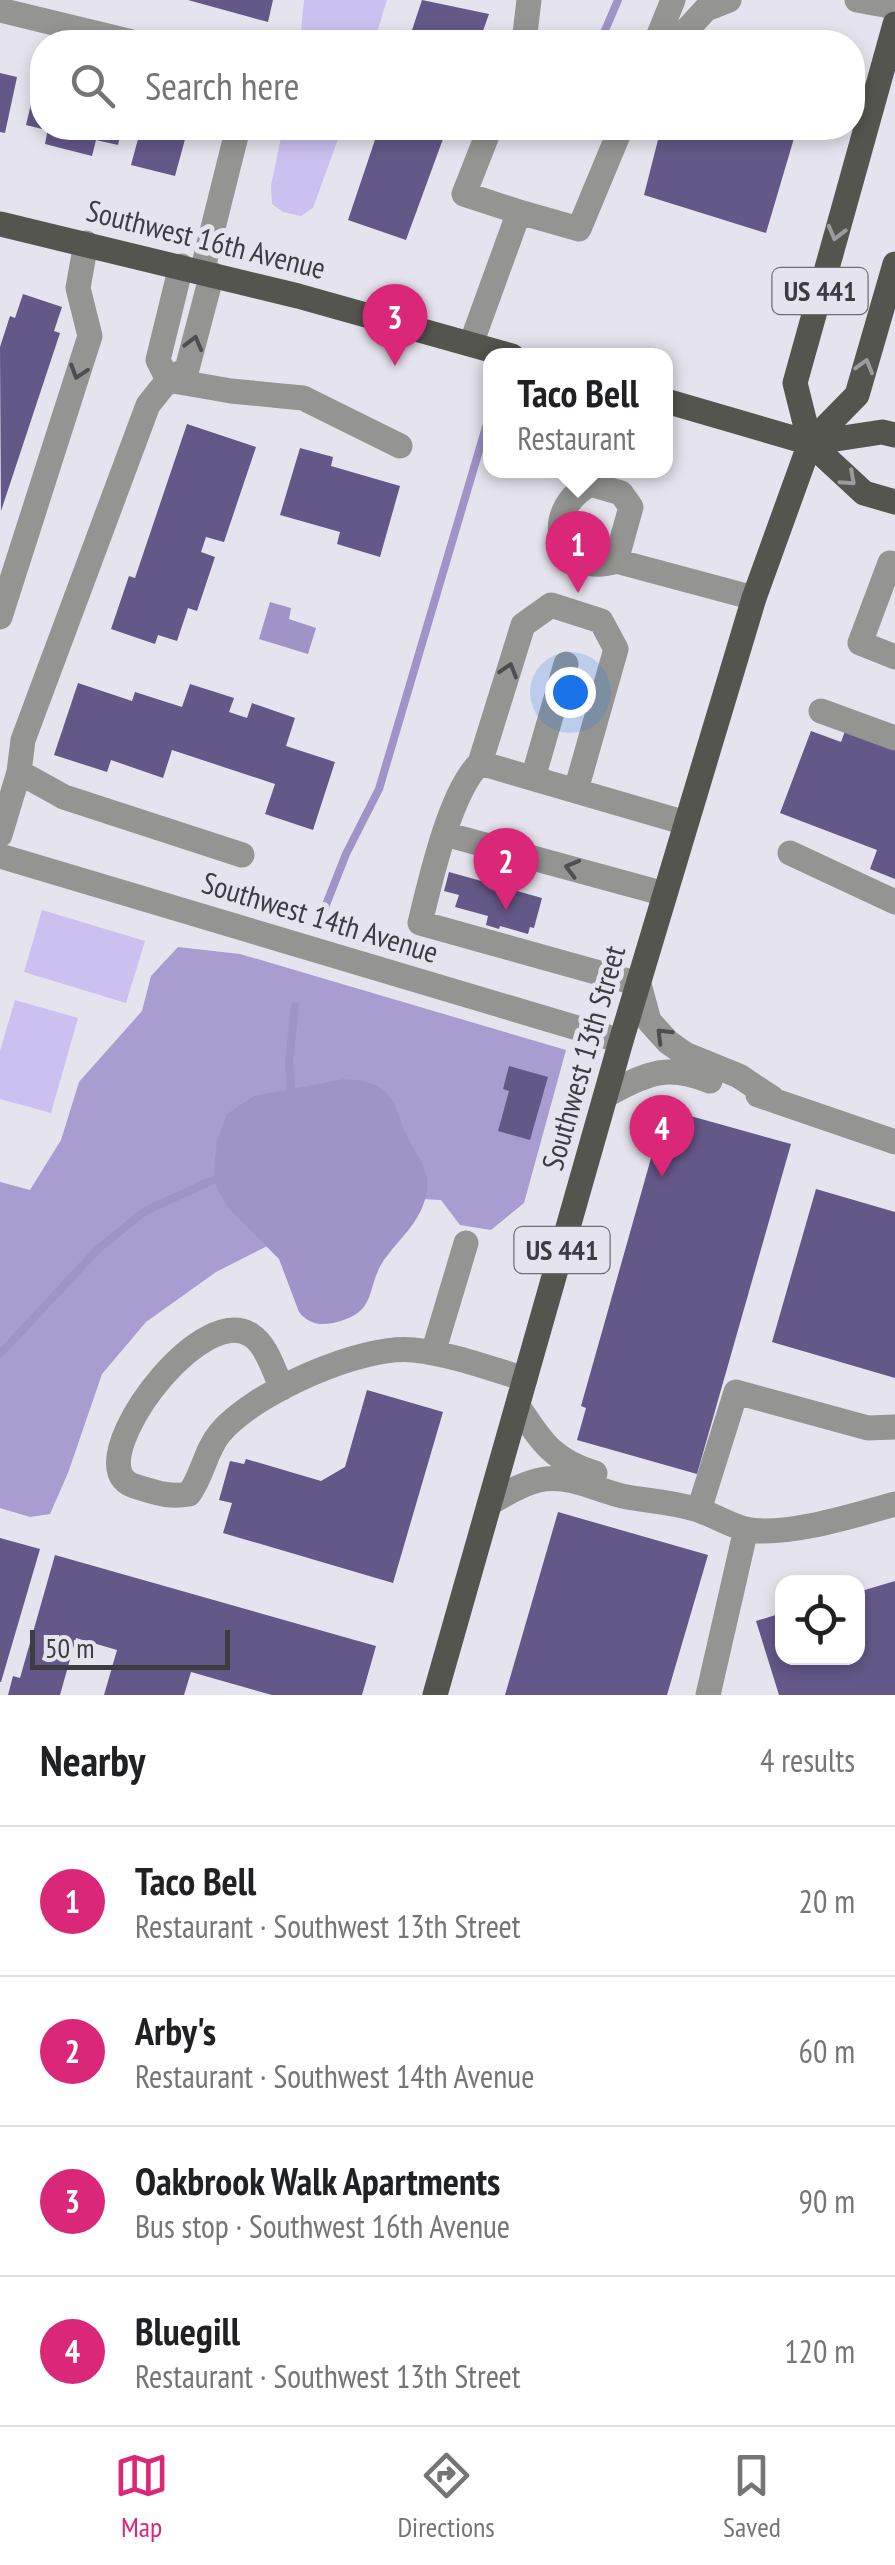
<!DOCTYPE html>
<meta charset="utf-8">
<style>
body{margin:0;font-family:"PT Sans Narrow",sans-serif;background:#f2f2f2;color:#202124}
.controls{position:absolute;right:30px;bottom:30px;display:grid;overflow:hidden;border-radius:20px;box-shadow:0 5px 15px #0003}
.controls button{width:90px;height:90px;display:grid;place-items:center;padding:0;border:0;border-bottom:2px solid #e0e0e0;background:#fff;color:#202124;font:50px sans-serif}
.scale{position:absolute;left:30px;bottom:25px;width:200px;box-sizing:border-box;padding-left:10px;border:5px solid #3d3c40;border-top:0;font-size:28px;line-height:35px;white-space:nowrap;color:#3d3c40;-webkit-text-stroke:8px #e5e3ed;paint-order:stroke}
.you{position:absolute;left:570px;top:692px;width:35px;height:35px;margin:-25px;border:8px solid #fff;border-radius:50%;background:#1a73e8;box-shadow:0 0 0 15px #1a73e833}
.badge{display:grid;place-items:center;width:65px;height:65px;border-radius:50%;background:#db2777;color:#fff;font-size:32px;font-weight:700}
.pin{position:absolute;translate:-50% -82px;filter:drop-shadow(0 2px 5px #0008)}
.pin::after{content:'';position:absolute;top:52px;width:35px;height:30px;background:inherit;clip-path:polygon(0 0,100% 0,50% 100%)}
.popup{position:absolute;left:483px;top:348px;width:190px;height:130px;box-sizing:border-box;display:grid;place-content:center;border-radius:20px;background:#fff;filter:drop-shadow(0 2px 8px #0005);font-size:32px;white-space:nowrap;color:#757577}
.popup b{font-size:38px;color:#202124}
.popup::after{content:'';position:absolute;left:50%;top:100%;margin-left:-20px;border:20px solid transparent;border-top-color:#fff}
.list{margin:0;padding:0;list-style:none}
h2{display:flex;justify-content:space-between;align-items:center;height:130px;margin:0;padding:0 40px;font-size:42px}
h2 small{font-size:32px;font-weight:400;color:#757577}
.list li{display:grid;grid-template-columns:65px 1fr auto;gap:30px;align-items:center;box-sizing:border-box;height:150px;padding:0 40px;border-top:2px solid #e0e0e0}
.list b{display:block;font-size:38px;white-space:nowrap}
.list p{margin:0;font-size:32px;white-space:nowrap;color:#757577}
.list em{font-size:32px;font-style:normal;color:#757577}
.icon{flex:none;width:55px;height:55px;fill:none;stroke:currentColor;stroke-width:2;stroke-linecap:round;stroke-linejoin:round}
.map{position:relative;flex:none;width:895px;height:1695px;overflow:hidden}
.search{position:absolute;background:#fff;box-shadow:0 5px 15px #0003;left:30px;right:30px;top:30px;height:110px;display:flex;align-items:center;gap:25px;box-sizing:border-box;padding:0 35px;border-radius:40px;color:#757577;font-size:38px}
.sheet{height:730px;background:#fff}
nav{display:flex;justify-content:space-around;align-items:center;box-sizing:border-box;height:140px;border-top:2px solid #e0e0e0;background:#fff;font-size:28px;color:#757577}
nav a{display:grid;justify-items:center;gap:5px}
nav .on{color:#db2777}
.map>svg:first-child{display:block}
.green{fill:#cbc0f0}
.forest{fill:#a89cd0}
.water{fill:#9f93c7}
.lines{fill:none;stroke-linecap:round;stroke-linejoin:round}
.stream{stroke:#9f93c7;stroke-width:8}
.building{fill:#645888}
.minor{stroke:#949592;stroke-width:25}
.major{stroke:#53554e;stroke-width:25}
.oneway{stroke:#9c9c9e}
.oneway2{stroke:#4e4e50}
.labels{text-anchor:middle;stroke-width:10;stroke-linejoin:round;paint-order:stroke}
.shield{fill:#e5e3ed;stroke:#6f6e74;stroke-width:2.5}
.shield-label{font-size:28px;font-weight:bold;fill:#3d3c40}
.street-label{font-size:30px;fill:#3d3c40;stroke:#e5e3ed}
</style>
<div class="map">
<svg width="895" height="1695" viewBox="0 0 895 1695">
<rect width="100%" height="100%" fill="#e5e3ed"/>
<!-- green -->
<path class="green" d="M304 0H387L374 42H300Z
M283 128H342L313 208 301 216 283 212 272 204 271 186Z
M42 910 145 941 126 1003 24 972Z
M15 1000 78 1018 51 1113 0 1099V1051Z"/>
<!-- forest -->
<path class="forest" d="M178 947 240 954 566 1050 524 1203 491 1230 460 1225 441 1200 382 1197 275 1242 216 1272 146 1322 102 1374 68 1473 50 1514 30 1517 0 1508V1182L30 1190 61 1140 79 1082 142 1011 151 976Z"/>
<!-- water -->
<path class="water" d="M270 602 291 608 289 619 316 628 308 654 259 639Z
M345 1079C384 1082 391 1091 403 1127 411 1149 431 1167 427 1191 422 1220 403 1235 387 1256 363 1286 382 1312 333 1323 319 1326 308 1323 299 1312L279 1259 228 1208 213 1180 217 1141 227 1114 254 1096Z"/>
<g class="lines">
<!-- stream -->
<path class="stream" d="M600 42 618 0
M565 130 566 128
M320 920 346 854 379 789 486 427
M291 1090 289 1062 295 1006
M0 1354 98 1249 145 1211 213 1180"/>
</g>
<!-- building -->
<path class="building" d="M188 0H273L268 22Z
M422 0 489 14 479 42H408Z
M687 28 736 41V42H683Z
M0 73 17 77 5 133 0 132Z
M37 79 42 81V129L26 125Z
M48 128H122L118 145 96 140 92 156 45 144Z
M141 128H171L187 132 175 176 131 165Z
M379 128H447L406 240 348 220Z
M661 128H797L766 233 644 195Z
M23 294 62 307 54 331 60 333 1 511 0 347 10 316 15 318Z
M187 424 256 447 224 542 206 537 201 552 215 557 197 611 188 608 177 641 158 635 155 644 111 629 129 576 135 578Z
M300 448 333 457 331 466 400 486 380 557 337 544 340 532 280 515Z
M78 683 132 701 135 692 182 707 190 684 234 698 229 712 247 718 252 703 295 718 286 746 335 762 313 830 265 814 275 784 172 750 163 778 111 760 107 772 54 755Z
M811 731 841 742 845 731 895 750V879L870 869 877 850 780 813Z
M449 872 542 898 534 928 530 927 528 934 500 926 499 929 486 925 488 916 455 907 459 895 444 891Z
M509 1066 548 1077 530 1140 498 1131 509 1091 503 1089Z
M669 1110 791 1144 697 1474 577 1440 586 1408 581 1406 657 1137 661 1138Z
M816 1189 895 1212V1378L772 1342Z
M367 1390 443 1412 393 1583 223 1533 232 1503 219 1500 230 1461 244 1464 246 1459 321 1481 345 1467Z
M558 1512 708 1555 667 1695H505Z
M0 1538 40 1549 1 1682H0Z
M55 1555 376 1646 362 1695H272L191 1672 184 1695H104L117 1650 76 1638 60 1695H8L13 1676 20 1678Z
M895 1581V1695H779L756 1621 782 1613V1658H858V1592Z"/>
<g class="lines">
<!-- minor -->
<path class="minor" d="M857 0 895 7
M0 10 132 42
M682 35 706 9 729 0
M524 42 529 0
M656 42 673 0
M490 128 464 194 519 212
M181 266 158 360 168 380 187 369 212 274
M202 272 238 128
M471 344 519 212 579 229 621 128
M616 561 631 507 621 493 590 484C537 514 561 579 616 561L754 598
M890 563 860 643 895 657
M0 617 90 336 78 288 86 243
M821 711 895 738
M480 763 686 823
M533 778 566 664
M576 790 616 649 601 621 551 605 523 625 480 763C450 791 430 882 420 923L639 984 649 1021 668 1042 685 1054 739 1076 772 1098
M445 834 665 894
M0 835 19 772
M790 853 895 902
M242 855 64 797 19 772 23 740 148 405 168 380 231 391 303 398 400 446
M0 856 621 1041
M606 1095C648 1074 664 1063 710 1081
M758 1095 895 1142
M433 1353 466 1243
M282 1388C274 1372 267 1345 251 1335 204 1304 105 1431 120 1473 124 1484 134 1486 144 1489 160 1494 172 1497 189 1494 203 1475 205 1451 220 1433 253 1393 362 1344 414 1350 451 1354 489 1368 525 1379
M518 1406C541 1441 553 1461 595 1473
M490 1503C507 1493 525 1482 545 1479 573 1475 600 1492 627 1497 650 1501 672 1502 695 1509 712 1514 727 1524 745 1529 783 1538 856 1515 895 1504
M699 1510 736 1392 868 1428 895 1427
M708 1695 746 1529"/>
<!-- major -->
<path class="major" d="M0 224 298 296 512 356
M666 401 810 443 882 432 895 435
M810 443 795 383 895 24
M810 443 864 493 895 502
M435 1695 621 1041 754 598 810 443 857 395 895 264"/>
</g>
<!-- one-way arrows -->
<defs><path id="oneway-chevron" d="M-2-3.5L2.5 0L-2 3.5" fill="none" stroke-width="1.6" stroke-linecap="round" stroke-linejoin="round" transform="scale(2.5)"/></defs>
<g class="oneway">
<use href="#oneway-chevron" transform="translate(836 233) rotate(105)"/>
<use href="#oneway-chevron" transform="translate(865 366) rotate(-74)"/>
<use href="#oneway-chevron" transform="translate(849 479) rotate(42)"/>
</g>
<g class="oneway2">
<use href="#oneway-chevron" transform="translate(194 343) rotate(-75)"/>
<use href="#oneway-chevron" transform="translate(78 372) rotate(108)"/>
<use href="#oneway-chevron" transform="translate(509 670) rotate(-73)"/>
<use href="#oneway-chevron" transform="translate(572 868) rotate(-165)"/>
<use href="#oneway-chevron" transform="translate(663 1035) rotate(-135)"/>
</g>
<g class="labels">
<!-- shield labels -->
<g class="shield">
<rect x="772.5" y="268" width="95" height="46" rx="8"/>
<rect x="514.5" y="1227" width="95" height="46" rx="8"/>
</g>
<g class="shield-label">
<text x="820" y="301">US 441</text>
<text x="562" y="1260">US 441</text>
</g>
<!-- street labels -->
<g class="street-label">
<text transform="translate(206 240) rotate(14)" y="10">Southwest 16th Avenue</text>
<text transform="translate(320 918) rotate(17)" y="10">Southwest 14th Avenue</text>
<text transform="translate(584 1058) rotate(-74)" y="10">Southwest 13th Street</text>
</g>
</g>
</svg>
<div class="controls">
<button><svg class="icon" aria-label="locate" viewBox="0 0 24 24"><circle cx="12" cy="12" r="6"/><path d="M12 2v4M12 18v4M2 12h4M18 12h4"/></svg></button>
</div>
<div class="scale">50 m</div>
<div class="you"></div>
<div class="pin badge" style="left:578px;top:593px">1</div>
<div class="popup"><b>Taco Bell</b>Restaurant</div>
<div class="pin badge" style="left:506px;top:910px">2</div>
<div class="pin badge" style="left:395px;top:366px">3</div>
<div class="pin badge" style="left:662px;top:1177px">4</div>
<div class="search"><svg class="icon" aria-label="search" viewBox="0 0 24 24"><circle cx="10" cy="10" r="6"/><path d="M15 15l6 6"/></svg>Search here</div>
</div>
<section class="sheet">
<h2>Nearby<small>4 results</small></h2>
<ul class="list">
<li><span class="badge">1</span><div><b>Taco Bell</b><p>Restaurant · Southwest 13th Street</p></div><em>20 m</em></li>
<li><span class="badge">2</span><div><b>Arby's</b><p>Restaurant · Southwest 14th Avenue</p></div><em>60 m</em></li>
<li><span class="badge">3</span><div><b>Oakbrook Walk Apartments</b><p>Bus stop · Southwest 16th Avenue</p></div><em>90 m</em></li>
<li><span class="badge">4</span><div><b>Bluegill</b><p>Restaurant · Southwest 13th Street</p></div><em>120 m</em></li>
</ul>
</section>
<nav>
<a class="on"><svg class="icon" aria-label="map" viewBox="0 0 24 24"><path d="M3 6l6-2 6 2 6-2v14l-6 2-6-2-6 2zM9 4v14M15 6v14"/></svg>Map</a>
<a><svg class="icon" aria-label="directions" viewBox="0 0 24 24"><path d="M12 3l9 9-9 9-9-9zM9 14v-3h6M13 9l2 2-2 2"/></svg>Directions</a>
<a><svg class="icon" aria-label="saved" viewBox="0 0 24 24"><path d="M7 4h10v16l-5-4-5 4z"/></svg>Saved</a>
</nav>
